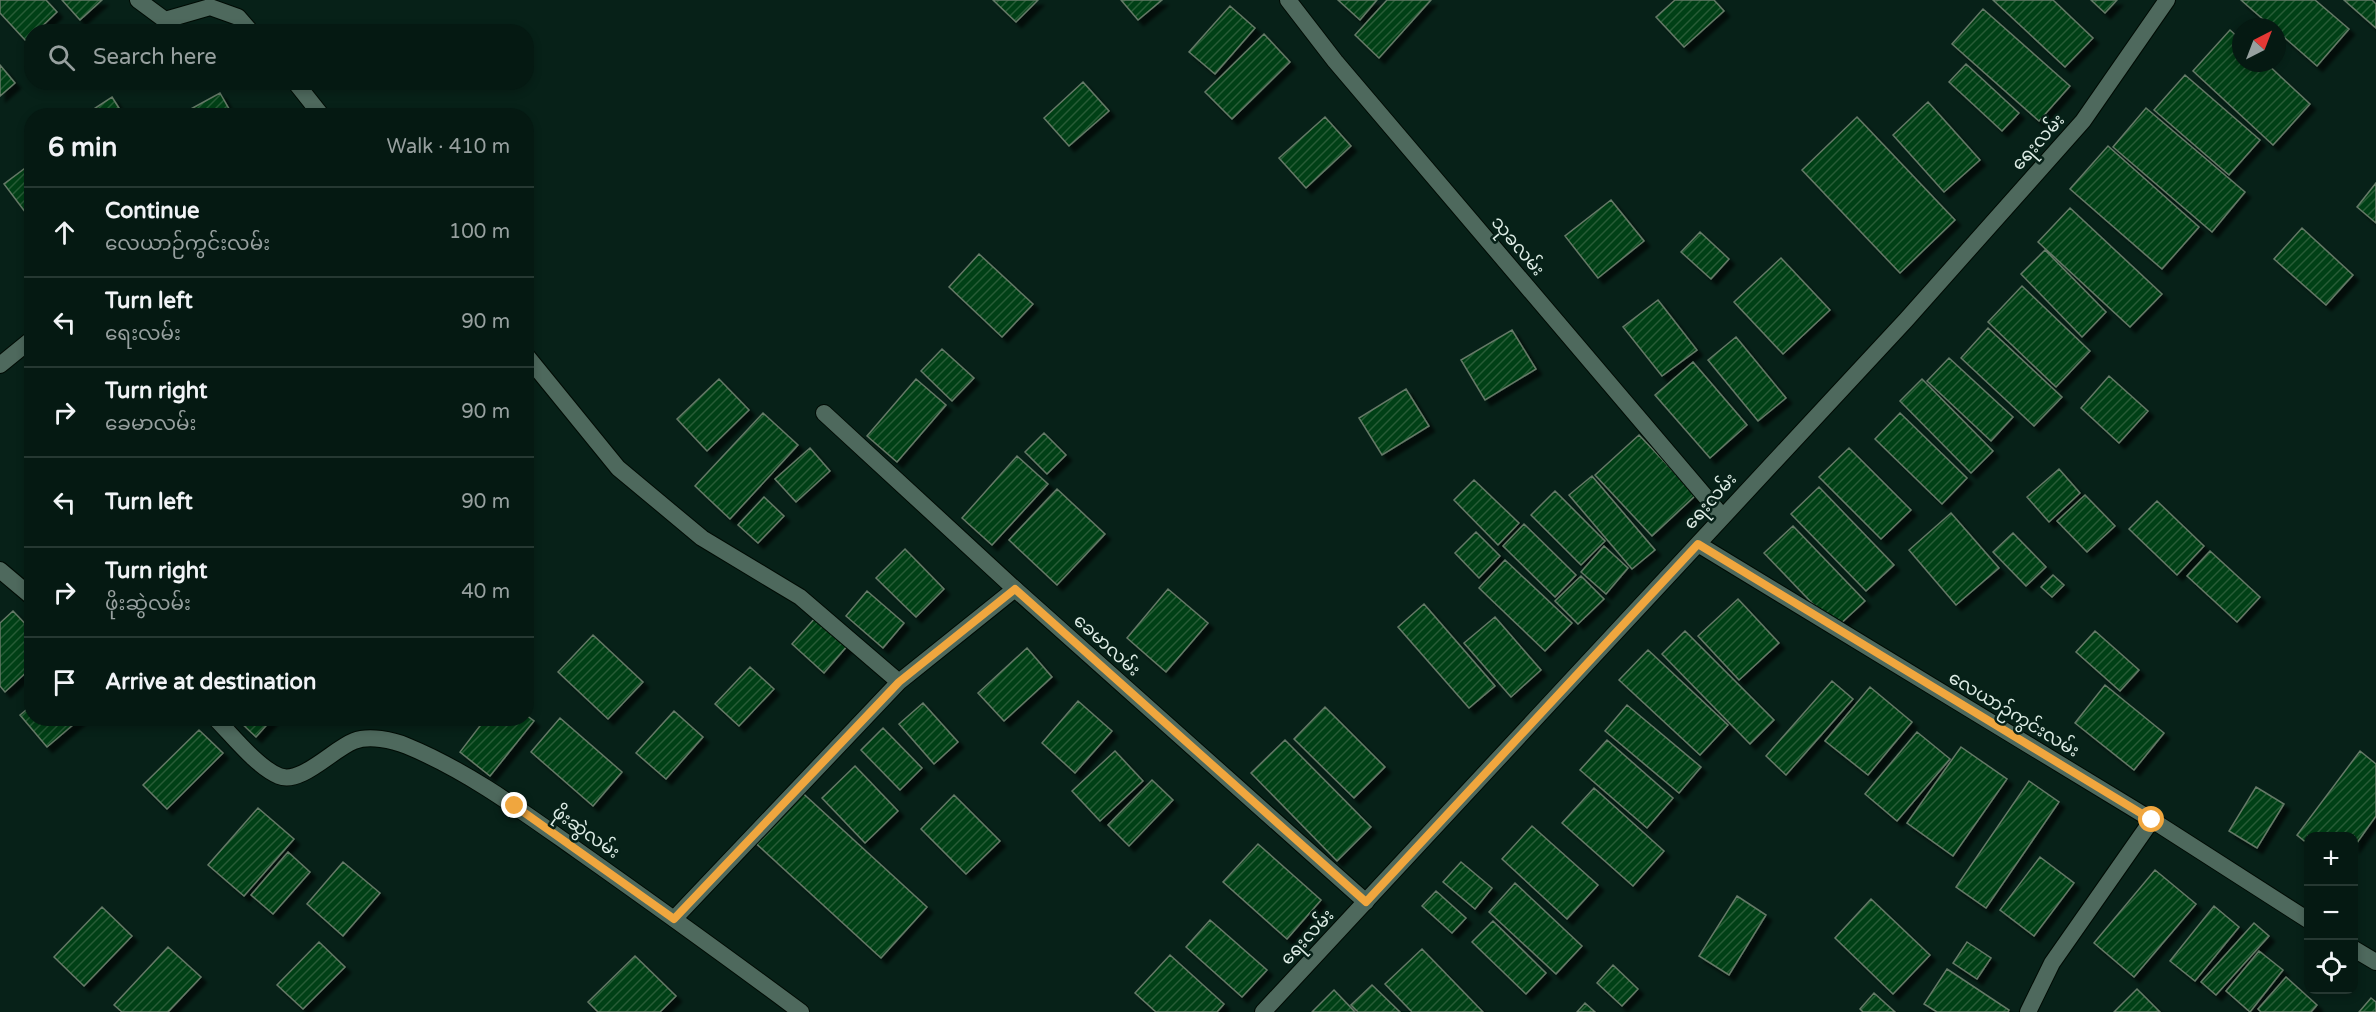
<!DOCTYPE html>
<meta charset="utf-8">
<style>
body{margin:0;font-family:"Varela Round","Noto Sans Myanmar",sans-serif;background:#0e221b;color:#f1f3f6}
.controls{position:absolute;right:18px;bottom:18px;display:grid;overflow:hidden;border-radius:12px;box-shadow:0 3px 9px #0003}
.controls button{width:54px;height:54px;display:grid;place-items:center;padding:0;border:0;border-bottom:2px solid #263832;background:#051912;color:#f1f3f6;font:30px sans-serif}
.compass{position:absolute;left:2232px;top:18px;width:54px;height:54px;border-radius:50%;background:#051912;box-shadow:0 3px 9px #0003;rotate:42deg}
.stop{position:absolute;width:18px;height:18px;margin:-14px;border:4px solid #f0a63e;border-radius:50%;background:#fff}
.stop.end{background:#f0a63e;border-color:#fff;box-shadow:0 2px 6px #0008}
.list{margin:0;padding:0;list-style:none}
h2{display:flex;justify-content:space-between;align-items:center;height:78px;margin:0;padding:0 24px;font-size:26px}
h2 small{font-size:20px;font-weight:400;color:#97a09f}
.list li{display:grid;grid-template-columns:39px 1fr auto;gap:18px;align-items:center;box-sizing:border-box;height:90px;padding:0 24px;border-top:2px solid #263832}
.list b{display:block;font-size:22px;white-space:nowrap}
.list p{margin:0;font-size:20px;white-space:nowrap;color:#97a09f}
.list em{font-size:20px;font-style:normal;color:#97a09f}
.icon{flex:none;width:33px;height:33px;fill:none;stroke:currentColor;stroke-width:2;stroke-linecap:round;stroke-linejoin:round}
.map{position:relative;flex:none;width:2376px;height:1012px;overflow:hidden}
.search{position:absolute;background:#051912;box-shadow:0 3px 9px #0003;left:24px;top:24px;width:510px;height:66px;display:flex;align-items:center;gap:15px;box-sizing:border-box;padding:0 21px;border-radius:24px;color:#97a09f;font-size:22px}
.panel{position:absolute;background:#051912;box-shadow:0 3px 9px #0003;left:24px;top:108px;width:510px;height:618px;border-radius:24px}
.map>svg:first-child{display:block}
.building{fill:url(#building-hatch);stroke:#657a67;stroke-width:1.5;filter:url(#shadow)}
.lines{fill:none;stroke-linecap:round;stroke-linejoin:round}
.service-casing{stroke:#000b04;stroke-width:18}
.minor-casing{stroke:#000b04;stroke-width:18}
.tertiary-casing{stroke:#000b04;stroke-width:18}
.service{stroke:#4e695d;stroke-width:16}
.minor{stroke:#4e695d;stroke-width:16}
.tertiary{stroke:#4e695d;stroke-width:16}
.route{stroke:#f0a63e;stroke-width:8}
.labels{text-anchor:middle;stroke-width:5;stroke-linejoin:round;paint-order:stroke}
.street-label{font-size:18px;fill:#ddece5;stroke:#072118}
</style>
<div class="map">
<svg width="2376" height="1012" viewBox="0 0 2376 1012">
<defs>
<pattern id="building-hatch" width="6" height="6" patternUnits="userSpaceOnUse" patternTransform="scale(1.5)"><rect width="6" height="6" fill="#034015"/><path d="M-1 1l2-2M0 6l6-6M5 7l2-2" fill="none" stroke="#275c37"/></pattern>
<filter id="shadow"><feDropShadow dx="5.5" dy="5.5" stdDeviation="1.5" flood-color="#0009"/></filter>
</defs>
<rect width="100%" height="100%" fill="#072118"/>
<!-- building -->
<path class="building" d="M0 0H46L57 12 36 32H32V36L26 41 0 13Z
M62 0H102L80 20Z
M993 0H1038L1016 22Z
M1121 0H1162L1138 20Z
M1338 0H1377L1360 20Z
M1387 0H1431L1379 58 1355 35Z
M1675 0H1714L1724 11 1684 47 1656 17Z
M1993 0H2053L2093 38 2065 67Z
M2091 0H2117L2105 13Z
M2241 0H2315L2349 29 2317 66 2277 31V27H2272Z
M2344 0H2372L2376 4V28Z
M1230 6 1255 28 1215 74 1189 52Z
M1983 9 2070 86 2039 121 1952 44Z
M2230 30 2241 40V63H2266L2310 104 2273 145 2193 71Z
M1264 34 1290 62 1232 119 1205 92Z
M1966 64 2019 113 2002 131 1949 82Z
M0 65 15 83 0 96Z
M2185 75 2260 140 2229 175 2154 110Z
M1083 82 1109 111 1069 146 1044 118Z
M220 93 233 116H178Z
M112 97 124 116H83Z
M1928 102 1980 160 1944 192 1893 135Z
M2146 108 2245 192 2212 232 2113 147Z
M1325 117 1351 146 1306 188 1279 158Z
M1857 117 1955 220 1900 273 1802 170Z
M2108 146 2199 227 2162 269 2070 189Z
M32 163V221L4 184Z
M2376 183V223L2357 207Z
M1611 200 1644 241 1598 278 1565 236Z
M2070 208 2162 294 2130 327 2038 242Z
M2302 228 2353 275 2326 305 2274 259Z
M1700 232 1729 259 1711 279 1681 252Z
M2045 250 2106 312 2082 337 2021 274Z
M979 254 1033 304 1002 337 949 287Z
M1781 258 1830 310 1783 354 1734 302Z
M2022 286 2090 351 2056 387 1988 322Z
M1658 300 1697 350 1662 376 1623 327Z
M1988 328 2062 397 2034 426 1961 358Z
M1512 330 1536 369 1485 400 1461 360Z
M1736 337 1786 398 1758 421 1708 360Z
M942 349 974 378 952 401 921 371Z
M1949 358 2013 417 1991 441 1927 381Z
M1693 362 1747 425 1710 458 1655 395Z
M2109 376 2148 411 2119 443 2081 408Z
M719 379 749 410 707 451 677 419Z
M916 379 946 405 897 462 867 436Z
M1922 379 1993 451 1971 473 1900 401Z
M1406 389 1429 426 1382 455 1359 418Z
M763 413 798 445 730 519 695 486Z
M1900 413 1967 478 1942 504 1875 439Z
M1044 433 1066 455 1047 474 1025 452Z
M1639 435 1696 495 1652 536 1595 475Z
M810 448 830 471 796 502 775 479Z
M1849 448 1911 510 1881 539 1819 477Z
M1017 456 1048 484 992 545 962 518Z
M2059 469 2080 493 2049 522 2027 497Z
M1592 476 1655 550 1632 569 1569 495Z
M1474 480 1519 523 1498 545 1454 500Z
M1819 487 1894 565 1866 591 1791 514Z
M1057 489 1105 534 1057 585 1009 540Z
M1555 491 1605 541 1581 565 1531 515Z
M2085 495 2115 526 2087 552 2057 521Z
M764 497 784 516 758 543 738 525Z
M2157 501 2204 546 2177 575 2129 529Z
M1951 513 1999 568 1956 605 1909 550Z
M1524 524 1576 575 1555 597 1503 546Z
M1793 526 1865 601 1836 628 1764 553Z
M1476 532 1500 556 1479 578 1455 553Z
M2013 533 2046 567 2026 586 1993 552Z
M1604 546 1628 568 1606 594 1581 572Z
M905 549 944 589 916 617 876 578Z
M2210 551 2260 597 2237 622 2187 576Z
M1505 560 1572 623 1545 651 1479 588Z
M2053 575 2064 585 2052 597 2041 587Z
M1581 576 1604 599 1578 624 1555 601Z
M1168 589 1208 623 1166 672 1127 638Z
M867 591 904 623 883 648 846 616Z
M1738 599 1779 643 1739 680 1698 636Z
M1424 604 1495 686 1469 708 1398 627Z
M13 611 32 631V667L5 692 0 686V623Z
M816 617 848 645 824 673 792 644Z
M1495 617 1541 670 1511 697 1464 643Z
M1685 631 1774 720 1750 744 1662 654Z
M2095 631 2139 670 2120 691 2076 652Z
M593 635 643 682 608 719 558 672Z
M1027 648 1052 677 1004 721 978 693Z
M1648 650 1728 725 1700 755 1619 680Z
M750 667 774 689 739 726 715 704Z
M1832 681 1853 699 1786 775 1766 756Z
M2105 685 2164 733 2134 770 2075 723Z
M1870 687 1912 722 1868 775 1825 741Z
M1078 701 1112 731 1075 773 1042 743Z
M923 703 958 742 934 764 899 724Z
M32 705V718H81L47 747 20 715Z
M1627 705 1701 767 1679 793 1605 731Z
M1325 707 1385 767 1354 798 1294 739Z
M674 711 703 737 666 779 636 753Z
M526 715 534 721 490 776 460 752 486 718H526Z
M236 718H273L256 737Z
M560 718 622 772 593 806 531 752Z
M883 728 922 768 900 790 861 750Z
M199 730 223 753 167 809 143 785Z
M1917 732 1950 759 1897 821 1865 794Z
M1285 740 1371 827 1337 861 1251 773Z
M1607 740 1673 798 1647 828 1580 770Z
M1961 747 2007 779 1953 856 1907 823Z
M1115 751 1143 781 1100 821 1072 791Z
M2360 751 2376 764V816L2354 847V836H2308V844L2297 835Z
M855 766 898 811 865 843 822 798Z
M1152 780 1173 800 1129 846 1108 825Z
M2029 781 2059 802 1986 908 1956 887Z
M796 787 927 907 881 958 749 837Z
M2256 787 2284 804 2257 848 2229 831Z
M1594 788 1664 851 1633 886 1562 823Z
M954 795 1000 841 966 874 921 829Z
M258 808 294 839 244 896 208 865Z
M1532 826 1598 885 1567 919 1502 859Z
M1258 844 1321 900 1287 939 1223 882Z
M288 852 310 872 273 914 251 895Z
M2040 857 2074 883 2034 936 2000 910Z
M343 862 380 893 343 936 307 904Z
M1461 862 1492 888 1475 909 1443 882Z
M2155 870 2196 904 2134 977 2094 943Z
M1515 883 1582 946 1556 974 1489 912Z
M1436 891 1466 918 1452 933 1422 906Z
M1737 896 1766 915 1729 975 1699 956Z
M1871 899 1930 955 1893 994 1835 938Z
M2214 906 2239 927 2195 981 2170 961Z
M102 907 132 936 84 986 54 957Z
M1210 920 1267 970 1242 997 1186 947Z
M1493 921 1546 973 1526 994 1472 942Z
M2254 923 2269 936 2216 995 2201 982Z
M319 942 345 967 303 1009 277 985Z
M1967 942 1991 958 1977 979 1953 963Z
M168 947 201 977 168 1012H122L114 1005Z
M1422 949 1483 1012H1412L1385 984Z
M2259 951 2283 970 2250 1012 2226 991Z
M1170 955 1224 1004 1217 1012H1156L1135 993Z
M635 956 676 996 660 1012H598L588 1002Z
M1613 965 1638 989 1622 1006 1597 983Z
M1947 969 2009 1010 2008 1012H1937L1924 1004Z
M2286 977 2317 1005 2311 1012H2261L2258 1009Z
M1372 985 1400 1012H1358L1351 1005Z
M2137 989 2160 1012H2114Z
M1334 990 1355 1012H1312Z
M1874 993 1895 1012H1863L1860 1009Z
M2371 998 2376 1002V1012H2359Z
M1585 1003 1595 1012H1577Z"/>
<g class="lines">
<!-- service casing -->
<g class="service-casing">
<path id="service" d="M824 413 1015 589 1366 902
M2028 1012 2052 963 2152 820"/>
</g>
<!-- minor casing -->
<g class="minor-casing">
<path id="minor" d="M138 0 165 20 210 7 238 17 251 32
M1288 0 1335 61 1722 516
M295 82 322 116
M526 355 618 468 702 538 800 597 899 682
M0 365 32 339
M0 570 32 597
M215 718C232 735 257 767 279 776 301 785 333 749 354 741 369 735 393 740 407 746 468 771 523 812 577 850 652 903 727 957 801 1012
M674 919 899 682 1015 589"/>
</g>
<!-- tertiary casing -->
<g class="tertiary-casing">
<path id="tertiary" d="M1698 544 2152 820 2308 920
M2354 949 2376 962
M1263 1012 1906 320 2083 121 2167 0"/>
</g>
<!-- service -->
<use href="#service" class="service"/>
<!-- minor -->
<use href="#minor" class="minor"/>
<!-- tertiary -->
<use href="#tertiary" class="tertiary"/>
</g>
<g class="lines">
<!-- route -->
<path class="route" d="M515 806 674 919 899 682 1015 589 1366 902 1698 544 2152 820"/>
</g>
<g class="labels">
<!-- street labels -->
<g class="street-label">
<text transform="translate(2038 142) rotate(-48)" y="6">ရေးလမ်း</text>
<text transform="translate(1518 246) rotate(50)" y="6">သုခလမ်း</text>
<text transform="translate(1710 501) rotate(-48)" y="6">ရေးလမ်း</text>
<text transform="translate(1107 645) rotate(42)" y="6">ခေမာလမ်း</text>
<text transform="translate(2014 714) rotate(31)" y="6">လေယာဉ်ကွင်းလမ်း</text>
<text transform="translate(586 832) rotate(35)" y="6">ဖိုးဆွဲလမ်း</text>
<text transform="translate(1307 937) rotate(-47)" y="6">ရေးလမ်း</text>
</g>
</g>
</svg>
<div class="controls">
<button>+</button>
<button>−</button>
<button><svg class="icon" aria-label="locate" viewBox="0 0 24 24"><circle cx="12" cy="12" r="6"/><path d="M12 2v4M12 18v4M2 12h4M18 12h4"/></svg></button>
</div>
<svg class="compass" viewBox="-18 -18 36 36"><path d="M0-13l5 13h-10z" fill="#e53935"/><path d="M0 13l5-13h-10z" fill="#97a09f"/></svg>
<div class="stop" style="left:2152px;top:820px"></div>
<div class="stop end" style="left:515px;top:806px"></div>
<div class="search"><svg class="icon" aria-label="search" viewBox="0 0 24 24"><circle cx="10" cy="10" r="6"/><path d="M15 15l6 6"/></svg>Search here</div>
<section class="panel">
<h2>6 min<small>Walk · 410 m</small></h2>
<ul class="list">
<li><svg class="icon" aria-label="ahead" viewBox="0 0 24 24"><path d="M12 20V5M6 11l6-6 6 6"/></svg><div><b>Continue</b><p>လေယာဉ်ကွင်းလမ်း</p></div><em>100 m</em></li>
<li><svg class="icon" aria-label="left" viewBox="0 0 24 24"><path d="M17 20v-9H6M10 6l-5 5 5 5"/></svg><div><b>Turn left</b><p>ရေးလမ်း</p></div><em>90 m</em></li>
<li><svg class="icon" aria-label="right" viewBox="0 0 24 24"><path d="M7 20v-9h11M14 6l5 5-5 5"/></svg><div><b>Turn right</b><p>ခေမာလမ်း</p></div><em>90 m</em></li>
<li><svg class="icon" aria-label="left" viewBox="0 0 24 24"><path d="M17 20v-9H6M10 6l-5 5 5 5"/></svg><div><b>Turn left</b></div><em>90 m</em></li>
<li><svg class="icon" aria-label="right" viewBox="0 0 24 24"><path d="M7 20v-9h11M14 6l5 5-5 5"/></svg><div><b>Turn right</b><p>ဖိုးဆွဲလမ်း</p></div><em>40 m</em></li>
<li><svg class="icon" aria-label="arrive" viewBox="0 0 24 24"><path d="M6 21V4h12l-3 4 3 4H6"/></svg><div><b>Arrive at destination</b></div></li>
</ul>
</section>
</div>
